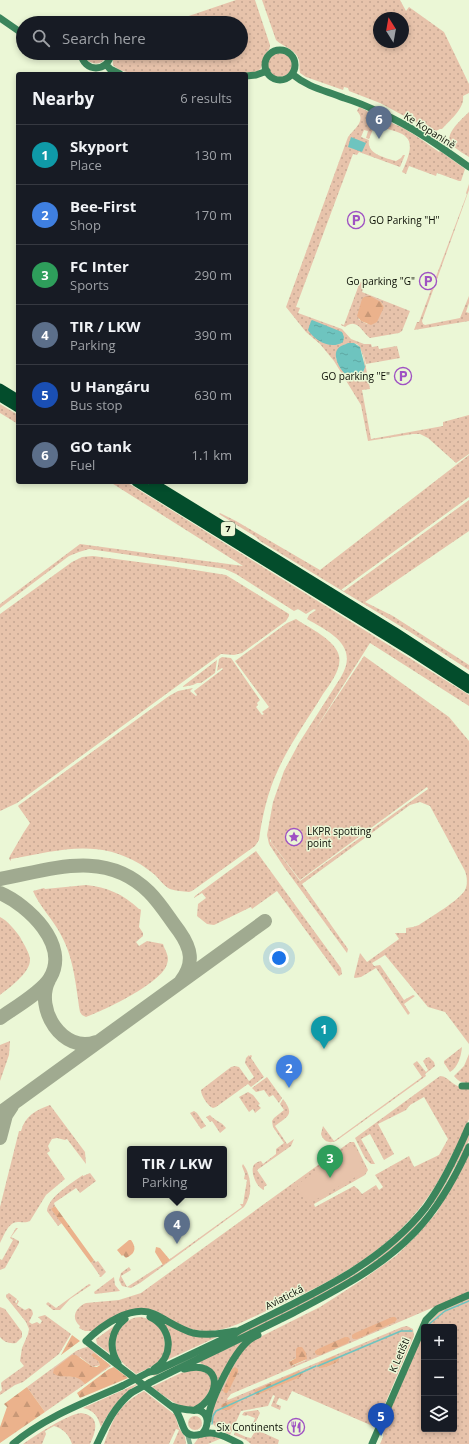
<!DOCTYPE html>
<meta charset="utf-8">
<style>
body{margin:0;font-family:"Open Sans",sans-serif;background:#242831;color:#f1f3f6}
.controls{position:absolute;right:12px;bottom:12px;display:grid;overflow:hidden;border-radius:4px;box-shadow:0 2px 6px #0003}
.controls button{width:36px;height:36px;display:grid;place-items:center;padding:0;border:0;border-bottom:1px solid #363941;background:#171b24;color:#f1f3f6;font:20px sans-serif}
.compass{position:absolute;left:373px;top:12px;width:36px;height:36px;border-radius:50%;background:#171b24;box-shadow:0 2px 6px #0003;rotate:349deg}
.you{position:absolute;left:279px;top:958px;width:14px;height:14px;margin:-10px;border:3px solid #fff;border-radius:50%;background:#1a73e8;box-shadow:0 0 0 6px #1a73e833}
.badge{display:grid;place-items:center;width:26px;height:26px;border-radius:50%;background:#1a73e8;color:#fff;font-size:13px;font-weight:700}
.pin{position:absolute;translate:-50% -33px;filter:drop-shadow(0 1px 2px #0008)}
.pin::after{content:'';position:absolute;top:21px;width:14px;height:12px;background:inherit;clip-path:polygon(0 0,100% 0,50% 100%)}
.popup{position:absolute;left:127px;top:1146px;width:100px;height:52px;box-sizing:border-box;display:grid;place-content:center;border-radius:4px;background:#171b24;filter:drop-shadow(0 1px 3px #0005);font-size:13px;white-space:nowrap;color:#9ea1a6}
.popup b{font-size:15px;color:#f1f3f6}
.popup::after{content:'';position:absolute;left:50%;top:100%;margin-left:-8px;border:8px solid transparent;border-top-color:#171b24}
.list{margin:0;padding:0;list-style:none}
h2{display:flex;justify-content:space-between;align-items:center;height:52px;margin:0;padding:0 16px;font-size:17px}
h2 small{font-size:13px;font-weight:400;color:#9ea1a6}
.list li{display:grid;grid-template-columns:26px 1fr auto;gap:12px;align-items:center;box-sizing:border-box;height:60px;padding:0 16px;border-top:1px solid #363941}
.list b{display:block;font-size:15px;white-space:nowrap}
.list p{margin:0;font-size:13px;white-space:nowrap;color:#9ea1a6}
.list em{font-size:13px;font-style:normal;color:#9ea1a6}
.icon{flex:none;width:22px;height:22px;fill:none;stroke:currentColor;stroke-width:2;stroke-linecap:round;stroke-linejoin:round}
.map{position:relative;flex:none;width:469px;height:1444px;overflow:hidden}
.search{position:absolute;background:#171b24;box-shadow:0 2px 6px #0003;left:16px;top:16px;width:232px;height:44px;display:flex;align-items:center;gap:10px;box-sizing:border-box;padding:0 14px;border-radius:22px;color:#9ea1a6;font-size:15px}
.panel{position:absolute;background:#171b24;box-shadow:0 2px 6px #0003;left:16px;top:72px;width:232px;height:412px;border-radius:4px}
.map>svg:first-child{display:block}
.grass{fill:url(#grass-dots);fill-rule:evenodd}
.forest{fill:url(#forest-firs)}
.garden{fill:#e7c3ab}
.water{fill:url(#water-ripples)}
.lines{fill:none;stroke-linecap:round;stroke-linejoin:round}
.stream{stroke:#6ec4bf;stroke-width:1.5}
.taxiway{stroke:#a0aa90;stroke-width:14}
.street{stroke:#7ba98c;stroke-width:4.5}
.secondary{stroke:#3b855c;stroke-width:7}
.highway{stroke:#034d2c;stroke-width:9}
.secondary-bridge{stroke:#3b855c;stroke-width:7}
.labels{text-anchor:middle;stroke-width:3;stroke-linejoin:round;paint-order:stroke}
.shield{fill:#ebf7d6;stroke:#4e5343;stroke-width:1}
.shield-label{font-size:9px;font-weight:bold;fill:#0a0d04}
.street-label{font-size:10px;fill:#0a0d04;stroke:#ebf7d6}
.poi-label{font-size:10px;fill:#0a0d04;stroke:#ebf7d6;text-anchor:end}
</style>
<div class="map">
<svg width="469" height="1444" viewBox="0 0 469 1444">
<defs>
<pattern id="grass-dots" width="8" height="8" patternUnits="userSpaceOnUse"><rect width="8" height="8" fill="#e7c3ab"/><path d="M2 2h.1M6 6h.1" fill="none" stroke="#c5a692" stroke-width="1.8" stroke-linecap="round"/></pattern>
<pattern id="forest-firs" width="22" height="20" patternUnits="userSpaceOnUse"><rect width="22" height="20" fill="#ebb28c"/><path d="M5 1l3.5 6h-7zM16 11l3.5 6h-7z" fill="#c89877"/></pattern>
<pattern id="water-ripples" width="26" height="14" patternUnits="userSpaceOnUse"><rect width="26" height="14" fill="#6ec4bf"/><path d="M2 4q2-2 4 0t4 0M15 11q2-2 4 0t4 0" fill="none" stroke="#5ea7a2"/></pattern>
</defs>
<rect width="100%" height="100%" fill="#ebf7d6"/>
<!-- grass -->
<path class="grass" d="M236 0H255L270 45C270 51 266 52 264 57 262 62 263 68 258 71 247 76 148 76 132 73 125 72 118 70 113 65V53H241V23H168Z
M262 0H400L406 11 409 7 444 32 469 84V93L463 96C465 108 450 120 442 129H440L434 132 380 103 349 91 348 88 344 87 343 90 306 77 300 73C299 69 300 64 299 60 296 49 283 47 276 40ZM379 18H403V42H379Z
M85 53H107C105 63 97 66 88 61Z
M268 65a12 12 0 1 1 24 0a12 12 0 1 1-24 0Z
M359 107C380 117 377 119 369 139L366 138 368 131 364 130 361 137 369 140C366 154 386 158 396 161L401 158 403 155H405L400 167 359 152 357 155 353 154 296 307 300 308 298 313 342 329 351 339 364 344H371L372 347 378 346 379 349 397 346 400 358 366 364 363 352 370 389 362 390 371 439 443 426V422L469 415V454L456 463 428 438 420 434H413L368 441 361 405 334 361 320 344 306 332 286 307 348 137C353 130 367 121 357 111ZM351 343 357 344C363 350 367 367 362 375L336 359C335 349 342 345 351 343Z
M469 112V157C463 153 455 149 451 143 444 134 463 118 469 112Z
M383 121C401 123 423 141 439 152L440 151 465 169 461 181H459L437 173 436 176 409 166 406 174 402 172C406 162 415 145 406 137 402 132 389 130 383 127L381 123Z
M469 184V190L422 321 423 324 425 325 460 318 469 296V303L466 312 469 313V321L414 330 417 322H419L467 194 466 193Z
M360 282 365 283 362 292 410 311 402 331 399 333 370 338C362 332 357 317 345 327L341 325V324L344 325ZM381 302 384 307 367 324 358 319Z
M0 404 18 415V424L0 413Z
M469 455V497L341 590 344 591 469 500V531L365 602 393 616 469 665V670L410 632 260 541 256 537 219 514 220 513 236 521 320 570Z
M110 482H126L469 695V706L370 643 313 733 364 656 449 717 469 741V1044L445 1012 428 1007 385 955 372 963 374 966 380 965 404 1000 413 995 415 996 404 1004 410 1013 408 1015 376 968 361 977 355 978 354 977 360 953 367 962 399 939 395 933H406V928L413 927 419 925C429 918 460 900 465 890 468 884 467 877 465 871L430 806 420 802 410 805 302 884 348 949 347 953 284 867 269 844 267 835 273 802 284 771 299 743 341 677C360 645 329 632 307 619L309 615 316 610 314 609 306 614 298 609 294 611 236 574 225 569 89 549 79 552 69 556 0 608V604L80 544 243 566ZM427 787 450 833 428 789 300 881 270 841 271 839V842L300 880Z
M93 556 176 567 226 575 289 614V616L286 621 242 653 234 655 221 654 17 803 0 811V614L72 562 82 557Z
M296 619C309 628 336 640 339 656 342 669 330 684 323 694 308 719 290 743 278 770 268 791 262 817 259 840L255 846 192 891 189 892C183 891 176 891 170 889 165 887 159 879 155 875 150 871 145 867 140 864 96 838 57 851 11 859V861L9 859 10 856 24 832 30 823 18 806 19 805 169 696 178 691 193 688 190 691 196 696 197 695 194 691 223 669 222 668 217 671 219 659 222 657 231 658 260 700 257 703 258 705 256 707 262 715 264 714 262 712 269 707 235 661 287 623Z
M217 660 215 673 201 683H197L193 685 182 687Z
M256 851 341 968 342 974 339 976 277 891 252 909 251 907 214 925 207 924 197 916 198 904 206 898 202 893 194 898 195 896Z
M86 885C107 887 123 894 139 909H140L141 910 139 927 143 933V936L136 942 139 946 147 941 163 944C165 951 170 956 167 964 162 983 105 1010 86 1017L82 1015 80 1012C76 987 74 958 61 935 54 921 38 904 33 891L44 888 45 889Z
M0 917C8 921 15 930 20 937 23 943 30 953 30 960 30 973 9 988 0 995Z
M10 1041 9 1055 0 1081V1045Z
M462 1047C461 1057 458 1067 450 1072L444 1063V1061Z
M469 1054V1083C462 1083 458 1081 454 1076L464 1066Z
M249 1055V1056L251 1055 252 1056 251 1058 264 1077 251 1087 248 1084 216 1107 213 1108C208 1106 201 1096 201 1090L231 1067 235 1066 239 1067 249 1081 254 1077 245 1063 246 1058Z
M429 1057 434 1062 435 1066 425 1074 426 1076 336 1141C329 1144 323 1141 321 1134L323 1126 334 1141 422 1077 413 1064 417 1061 426 1072 428 1070 423 1061 426 1058Z
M440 1076C449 1076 453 1089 469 1088 469 1098 469 1110 469 1119 464 1134 455 1149 448 1163 411 1239 349 1274 275 1307 253 1316 231 1331 207 1331 185 1331 163 1317 144 1309L93 1331H85L79 1328 80 1326C70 1318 76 1307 86 1303L119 1300 141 1293 350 1142H354L368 1170 365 1175 314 1204 315 1207 354 1186 358 1189 362 1194 376 1185 379 1190 383 1187 375 1175 409 1156 414 1167 439 1155 448 1139 424 1097 410 1105 406 1110 378 1124 394 1154 384 1160 370 1134 361 1139 375 1164H371L365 1158 355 1138Z
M267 1077 282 1098 279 1103 273 1095 269 1097 264 1090 256 1092 252 1088Z
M248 1092 253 1095 260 1104 258 1105 261 1108 255 1113 253 1109 249 1112 239 1097Z
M283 1099C295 1115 288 1116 275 1126L287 1144 294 1139 291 1146 257 1170 267 1185 264 1187V1190C257 1188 251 1174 253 1167 254 1163 258 1162 261 1161L263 1164 276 1154V1149L284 1143 273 1127 272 1121 274 1118 284 1110 280 1104Z
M50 1105 85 1152 86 1164 67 1139 65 1140 57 1138 52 1139 48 1146 50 1151 47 1153 65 1179 46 1195 30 1221C26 1223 23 1222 18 1222 8 1222 4 1236 0 1243V1207L19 1131H21C25 1116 36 1110 50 1105Z
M194 1111 197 1113 206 1126 201 1129 190 1113Z
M210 1115C215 1121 221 1121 226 1128L220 1133 212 1121 210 1122 206 1117Z
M469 1133V1140L466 1147 439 1196 413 1230 399 1244 352 1279 258 1327 154 1376 153 1375 274 1317 333 1287 365 1268 378 1258 399 1241 413 1227Z
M469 1155V1292L231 1394 227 1399 228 1400 402 1327 407 1326 413 1329 414 1336 375 1427 292 1391 287 1401 279 1398 276 1404 281 1406 280 1410 271 1406 275 1396 273 1395 268 1406 241 1411 230 1435 218 1429 213 1424 211 1420 212 1408 231 1370 243 1350 254 1340 320 1307 365 1278 397 1255 418 1234 437 1212ZM296 1349 306 1360 292 1366 290 1361 296 1358Z
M243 1164C252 1176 253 1195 244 1207L140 1283 131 1288 122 1286 119 1280 121 1273 129 1267 131 1270 121 1276 127 1287 163 1264 242 1207 240 1204H243L247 1180 244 1179 245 1174 242 1166Z
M90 1173 96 1181 80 1193 76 1188 54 1203 55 1206 52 1209 62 1223 58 1226 47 1211C48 1197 72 1183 83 1175V1176Z
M16 1228H18L11 1237 19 1241V1243L5 1268 0 1270V1259L2 1260 13 1240 10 1238Z
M94 1260 96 1262 98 1261 106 1272 101 1277H99L100 1276 91 1263Z
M114 1277 115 1285 120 1291 95 1294 94 1292Z
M89 1284 91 1285 70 1299 60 1310H53L46 1304 48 1302 56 1308Z
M9 1293 17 1299 15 1302 17 1303V1300L19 1301 17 1305 25 1310 29 1308 32 1310 33 1314 29 1322 32 1324 37 1322 40 1324 42 1321 38 1317 45 1315 71 1334 59 1354 23 1382 15 1385 0 1395V1392L2 1390 1 1383 3 1381 24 1366 20 1361 22 1348 28 1334 29 1329 26 1322 6 1297V1295Z
M469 1298V1444H380L383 1437 384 1422 424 1330V1429H454V1327H425L439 1312Z
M0 1307 5 1309 22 1332V1337L16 1343C9 1344 4 1342 0 1337Z
M141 1317C145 1318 151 1319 155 1323 167 1333 169 1353 156 1364 150 1368 142 1371 136 1374 130 1369 121 1363 118 1356 110 1340 121 1317 141 1317Z
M163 1323H164L217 1337 167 1360C170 1345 174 1337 163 1323Z
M114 1326V1327L109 1353 97 1344 96 1339Z
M243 1341 234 1354 218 1383C217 1371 207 1366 197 1362Z
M88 1347 111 1366 45 1412 27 1387 76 1351 83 1348ZM80 1357 93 1367 100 1365 98 1361 110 1365 81 1378 67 1376Z
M200 1369 209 1375 212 1385C195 1423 178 1406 152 1387L181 1373 191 1370Z
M141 1382C122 1395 112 1406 101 1427 98 1417 94 1410 83 1408Z
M144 1391 175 1415 179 1428 185 1437 186 1444H173L179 1430 176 1429 169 1444H104C114 1417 118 1405 144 1391Z
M258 1410 260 1413 251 1432 250 1431 255 1418 247 1415 246 1416 242 1415 244 1412Z
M81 1413C101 1416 96 1431 90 1444H72C69 1435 64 1429 54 1426L45 1431 46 1434 42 1444H23C36 1435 66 1415 81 1413Z
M188 1423a7 7 0 1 1 14 0a7 7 0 1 1-14 0Z
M259 1431 279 1440 278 1444H251L246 1440 234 1435 235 1432 246 1437 251 1438 254 1433Z
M206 1435 222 1438 208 1444H194L199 1437Z"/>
<!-- forest -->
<path class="forest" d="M370 296 381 302 384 307 377 322 371 325 361 321 357 316 362 299 364 297Z
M55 1206 94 1260 91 1263 51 1209Z
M129 1240H131C137 1248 135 1254 126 1258L123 1255 122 1256 117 1250Z
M156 1247 160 1248 170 1260 163 1265 155 1252Z
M392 1317H395L397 1319 395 1322 357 1339H354L352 1338V1335L355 1333Z
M72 1335 80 1341 61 1355Z
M345 1337H348L350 1339 348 1343 320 1355H317L315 1353V1351L318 1349Z
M298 1347H302L306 1353 307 1359 291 1366 289 1362 296 1358V1349Z
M94 1353 110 1365 85 1384C75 1371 62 1381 53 1373L54 1369 72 1355H76L93 1367H97L100 1365 98 1361 91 1355Z
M334 1356 339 1358V1360C335 1364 325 1368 319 1368L318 1365 319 1363Z
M114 1367 128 1378 80 1398 77 1393 109 1369Z
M235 1367 238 1369V1372L229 1390 227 1393H225L223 1391 232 1369Z
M299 1371 302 1374 300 1377 257 1395 254 1393 255 1390Z
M27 1387 45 1412 0 1443V1427L7 1407 4 1404Z
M234 1400H237L238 1403 229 1410H222L221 1407 222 1404Z"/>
<!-- garden -->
<path class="garden" d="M352 1143 366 1171 308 1204 297 1185Z"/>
<!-- water -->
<path class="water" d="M351 137 366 143 362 152 348 147Z
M312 320 342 332 344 337 343 342C331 350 315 341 308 330L311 321Z
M348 343H354L360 347 365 367 362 375 353 378C344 378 332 358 337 350 339 346 344 345 348 343Z"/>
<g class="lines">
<!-- stream -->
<path class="stream" d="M428 1325 445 1311 469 1301
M318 1366 401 1331H412
M212 1424 213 1416 216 1411 316 1366"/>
<!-- taxiway -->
<path class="taxiway" d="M0 879C53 869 106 849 149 892 161 904 169 918 179 931 191 948 195 963 181 981
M0 893C28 905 70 945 50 978 42 992 14 1008 0 1018
M49 980C34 1009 63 1054 96 1042
M0 1113 265 921
M0 1138 6 1115 12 1106"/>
<!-- street -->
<path class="street" d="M187 1433 190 1444"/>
<!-- secondary -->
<path class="secondary" d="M0 18 23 34
M265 65a15 15 0 1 1 30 0a15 15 0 1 1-30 0Z
M81 53C83 73 109 73 111 53
M106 64 110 69 120 74
M292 74C309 88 324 90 344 98 357 102 369 107 381 113 413 127 441 147 469 167
M246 76 256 75 267 71
M462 1086H469
M150 1317C172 1327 175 1356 154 1369
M86 1341 175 1409C181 1417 182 1427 186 1432 194 1439 202 1432 211 1433 221 1433 231 1440 240 1444
M86 1341C102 1325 132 1304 154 1314 167 1320 179 1329 193 1333 208 1336 222 1333 236 1331
M118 1363C108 1348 111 1330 125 1319
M184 1369C224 1359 221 1397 195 1410
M149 1372 156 1371 234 1334 240 1330C306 1297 379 1267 426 1207 444 1182 457 1154 469 1126
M149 1383C197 1359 245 1337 293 1313 337 1290 381 1268 416 1231 439 1207 455 1178 469 1147
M172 1406C178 1408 185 1410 191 1410 195 1411 194 1410 198 1410 210 1413 209 1426 202 1434
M208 1420C209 1402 232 1357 245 1344 249 1340 253 1337 258 1335
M13 1444C43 1418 86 1402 122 1386
M97 1444C106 1425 114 1407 131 1393
M372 1444 426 1320 437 1309 469 1295"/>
<!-- highway -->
<path class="highway" d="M0 388 18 399
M0 397 18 408
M136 482 415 654 469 689
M152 482 394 631 469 680"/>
<!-- secondary-bridge -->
<path class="secondary-bridge" d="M122 1386 149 1372
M131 1393 149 1383"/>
</g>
<!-- icons -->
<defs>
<g id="parking-ring" transform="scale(0.9)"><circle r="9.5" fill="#ebf7d6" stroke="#9f52c3" stroke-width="1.5"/><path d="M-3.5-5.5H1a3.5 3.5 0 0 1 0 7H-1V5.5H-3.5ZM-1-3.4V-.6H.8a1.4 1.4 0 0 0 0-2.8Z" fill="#9f52c3"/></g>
<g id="sight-ring" transform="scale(0.9)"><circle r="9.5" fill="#ebf7d6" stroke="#9f52c3" stroke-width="1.5"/><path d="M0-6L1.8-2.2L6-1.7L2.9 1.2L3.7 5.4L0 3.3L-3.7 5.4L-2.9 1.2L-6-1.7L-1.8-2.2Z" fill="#9f52c3"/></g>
<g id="restaurant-ring" transform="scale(0.9)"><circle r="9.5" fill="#ebf7d6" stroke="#9f52c3" stroke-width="1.5"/><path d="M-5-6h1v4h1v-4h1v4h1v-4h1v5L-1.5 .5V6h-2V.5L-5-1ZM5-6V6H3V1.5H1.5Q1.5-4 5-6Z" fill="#9f52c3"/></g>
</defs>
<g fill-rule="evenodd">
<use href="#parking-ring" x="356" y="220"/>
<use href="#parking-ring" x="428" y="281"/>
<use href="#parking-ring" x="403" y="376"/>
<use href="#sight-ring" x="294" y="837"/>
<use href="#restaurant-ring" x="296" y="1427"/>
</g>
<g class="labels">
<!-- shield labels -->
<rect class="shield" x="221" y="522" width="14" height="14" rx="3"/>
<g class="shield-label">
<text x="228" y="532">7</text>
</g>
<!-- street labels -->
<g class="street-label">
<text transform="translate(430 130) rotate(32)" y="4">Ke Kopanině</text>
<text transform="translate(284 1297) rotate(-27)" y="4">Aviatická</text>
<text transform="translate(399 1355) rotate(-67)" y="4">K Letišti</text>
</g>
<!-- poi labels -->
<g class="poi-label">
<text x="369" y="224" text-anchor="start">GO Parking "H"</text>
<text x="415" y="285">Go parking "G"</text>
<text x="390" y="380">GO parking "E"</text>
<text x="307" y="835" text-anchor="start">LKPR spotting<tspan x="307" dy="12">point</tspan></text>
<text x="283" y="1431">Six Continents</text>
</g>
</g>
</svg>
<div class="controls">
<button>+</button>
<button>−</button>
<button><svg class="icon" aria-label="layers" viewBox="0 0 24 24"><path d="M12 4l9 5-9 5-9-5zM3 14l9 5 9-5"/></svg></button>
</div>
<svg class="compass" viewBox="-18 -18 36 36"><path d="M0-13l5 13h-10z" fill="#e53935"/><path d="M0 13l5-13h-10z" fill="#9ea1a6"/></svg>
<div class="you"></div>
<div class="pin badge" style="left:324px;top:1049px;background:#0f9aa8">1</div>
<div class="pin badge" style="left:289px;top:1088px;background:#3f7fe0">2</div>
<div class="pin badge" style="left:330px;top:1178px;background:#2e9e5b">3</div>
<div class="pin badge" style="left:177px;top:1244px;background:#5c6f8a">4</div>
<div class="popup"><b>TIR / LKW</b>Parking</div>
<div class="pin badge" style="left:381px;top:1436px;background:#1a4fb4">5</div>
<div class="pin badge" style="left:379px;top:139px;background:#5c6f8a">6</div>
<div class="search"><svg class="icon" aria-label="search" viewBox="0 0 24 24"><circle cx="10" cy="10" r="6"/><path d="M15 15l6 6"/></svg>Search here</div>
<section class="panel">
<h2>Nearby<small>6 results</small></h2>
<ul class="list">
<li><span class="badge" style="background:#0f9aa8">1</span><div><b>Skyport</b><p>Place</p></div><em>130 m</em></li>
<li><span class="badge" style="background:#3f7fe0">2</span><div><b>Bee-First</b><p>Shop</p></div><em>170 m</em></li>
<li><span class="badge" style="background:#2e9e5b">3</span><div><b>FC Inter</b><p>Sports</p></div><em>290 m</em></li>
<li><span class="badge" style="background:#5c6f8a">4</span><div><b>TIR / LKW</b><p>Parking</p></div><em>390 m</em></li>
<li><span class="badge" style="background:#1a4fb4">5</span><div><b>U Hangáru</b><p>Bus stop</p></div><em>630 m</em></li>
<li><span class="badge" style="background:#5c6f8a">6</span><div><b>GO tank</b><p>Fuel</p></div><em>1.1 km</em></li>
</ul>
</section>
</div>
